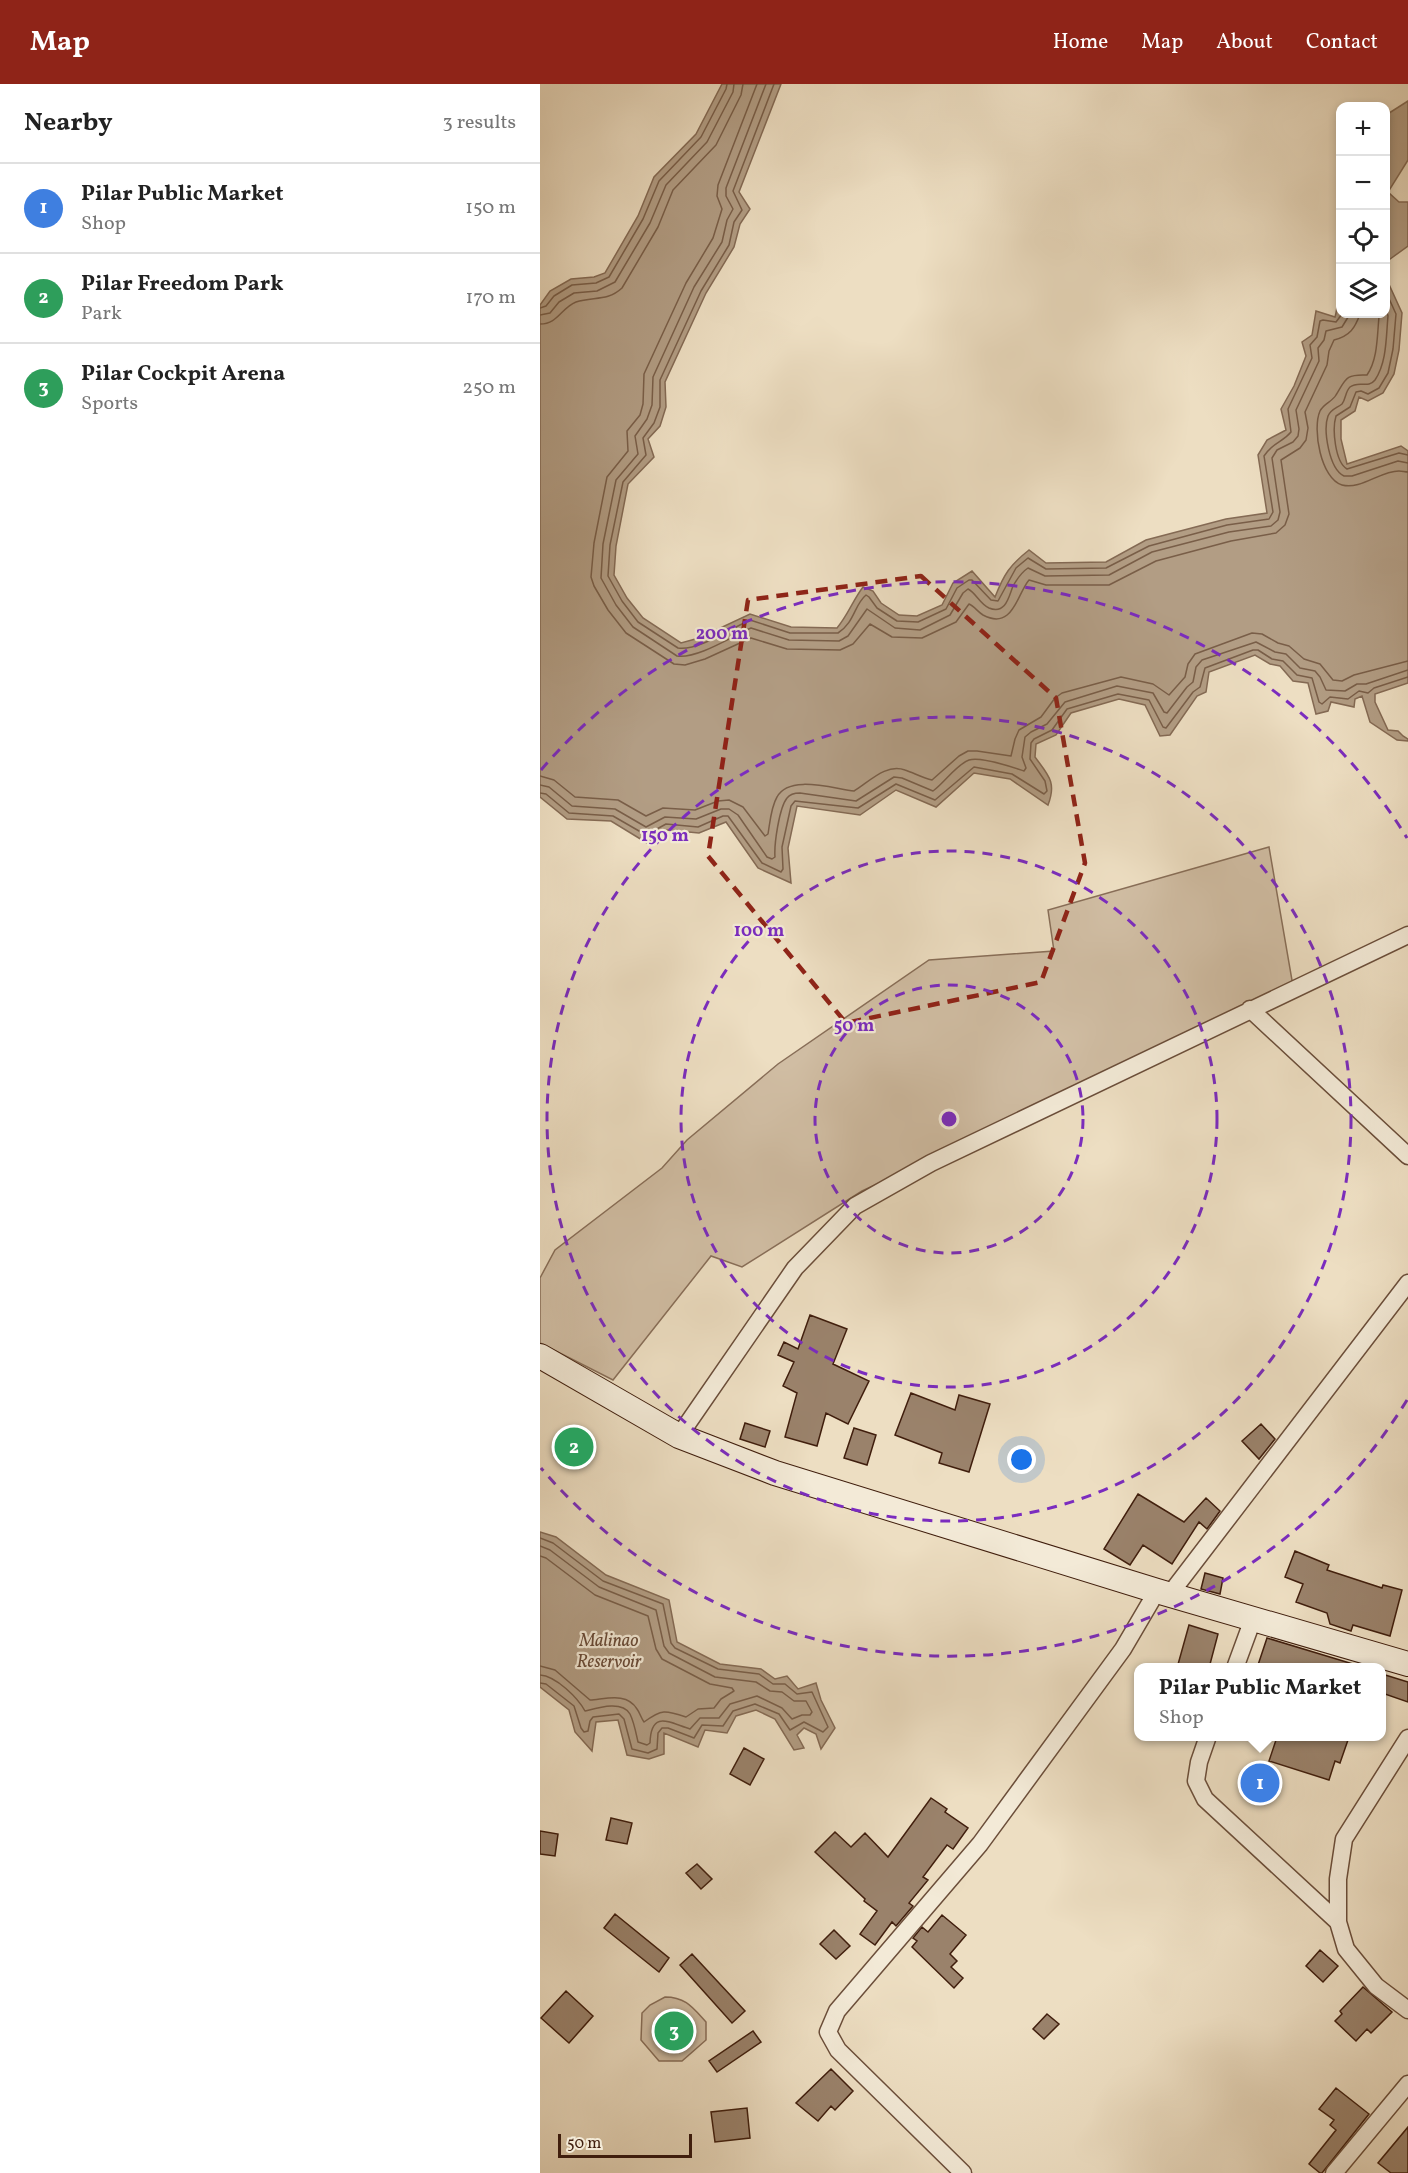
<!DOCTYPE html>
<meta charset="utf-8">
<style>
body{margin:0;font-family:Vollkorn,serif;background:#f6f6f6;color:#222}
.controls{position:absolute;right:18px;top:18px;display:grid;overflow:hidden;border-radius:12px;box-shadow:0 3px 9px #0003}
.controls button{width:54px;height:54px;display:grid;place-items:center;padding:0;border:0;border-bottom:2px solid #e0e0e0;background:#fff;color:#222;font:30px sans-serif}
.scale{position:absolute;left:18px;bottom:15px;width:134px;box-sizing:border-box;padding-left:6px;border:3px solid #401e0d;border-top:0;font-size:16px;line-height:21px;white-space:nowrap;color:#401e0d;-webkit-text-stroke:4px #f3ead7;paint-order:stroke}
.you{position:absolute;left:482px;top:1376px;width:21px;height:21px;margin:-15px;border:4px solid #fff;border-radius:50%;background:#1a73e8;box-shadow:0 0 0 9px #1a73e833}
.badge{display:grid;place-items:center;width:39px;height:39px;border-radius:50%;background:#8f2418;color:#fff;font-size:20px;font-weight:700}
.pin{position:absolute;translate:-50% -50%;border:3px solid #fff;box-shadow:0 2px 6px #0006}
.popup{position:absolute;left:594px;top:1579px;width:252px;height:78px;box-sizing:border-box;display:grid;place-content:center;border-radius:12px;background:#fff;filter:drop-shadow(0 2px 4px #0005);font-size:20px;white-space:nowrap;color:#767676}
.popup b{font-size:22px;color:#222}
.popup::after{content:'';position:absolute;left:50%;top:100%;margin-left:-12px;border:12px solid transparent;border-top-color:#fff}
.list{margin:0;padding:0;list-style:none}
h2{display:flex;justify-content:space-between;align-items:center;height:78px;margin:0;padding:0 24px;font-size:26px}
h2 small{font-size:20px;font-weight:400;color:#767676}
.list li{display:grid;grid-template-columns:39px 1fr auto;gap:18px;align-items:center;box-sizing:border-box;height:90px;padding:0 24px;border-top:2px solid #e0e0e0}
.list b{display:block;font-size:22px;white-space:nowrap}
.list p{margin:0;font-size:20px;white-space:nowrap;color:#767676}
.list em{font-size:20px;font-style:normal;color:#767676}
.icon{flex:none;width:33px;height:33px;fill:none;stroke:currentColor;stroke-width:2;stroke-linecap:round;stroke-linejoin:round}
.map{position:relative;flex:none;width:868px;height:2089px;overflow:hidden}
header{display:flex;align-items:center;gap:36px;box-sizing:border-box;height:84px;padding:0 30px;background:#8f2418;color:#fff}
header strong{font-size:28px}
nav{display:flex;gap:33px;margin-inline-start:auto;font-size:21px}
main{display:flex}
aside{flex:1;background:#fff}
.map>svg:first-child{display:block}
.green{fill:#d0bda3;stroke:#886e58;stroke-width:1.5}
.water{fill:#b29d84;stroke:#846a54;stroke-width:1.5}
.lines{fill:none;stroke-linecap:round;stroke-linejoin:round}
.shore{stroke:#795e48;stroke-width:1.5}
.building{fill:#9a826b;stroke:#401e0d;stroke-width:1.5}
.minor-casing{stroke:#6b4e3a;stroke-width:19}
.secondary-casing{stroke:#401e0d;stroke-width:26}
.minor{stroke:#f3ead7;stroke-width:16}
.secondary{stroke:#f3ead7;stroke-width:24}
.marked{fill:none;stroke:#8f2418;stroke-width:4.5;stroke-dasharray:12 8;stroke-linejoin:round}
.ring{fill:none;stroke:#7b2cbf;stroke-width:3;stroke-dasharray:10 8}
.labels{text-anchor:middle;stroke-width:4.5;stroke-linejoin:round;paint-order:stroke}
.water-label{font-size:18px;font-style:italic;fill:#684a37;stroke:#f3ead7}
.centre{fill:#7b2cbf;stroke:#f3ead7;stroke-width:3}
.ring-label{font-size:18px;text-anchor:middle;font-weight:bold;fill:#7b2cbf;stroke:#f3ead7;stroke-width:4.5;stroke-linejoin:round;paint-order:stroke}
</style>
<header>
<strong>Map</strong>
<nav><a>Home</a><a>Map</a><a>About</a><a>Contact</a></nav>
</header>
<main>
<aside>
<h2>Nearby<small>3 results</small></h2>
<ul class="list">
<li><span class="badge" style="background:#3f7fe0">1</span><div><b>Pilar Public Market</b><p>Shop</p></div><em>150 m</em></li>
<li><span class="badge" style="background:#2e9e5b">2</span><div><b>Pilar Freedom Park</b><p>Park</p></div><em>170 m</em></li>
<li><span class="badge" style="background:#2e9e5b">3</span><div><b>Pilar Cockpit Arena</b><p>Sports</p></div><em>250 m</em></li>
</ul>
</aside>
<div class="map">
<svg width="868" height="2089" viewBox="0 0 868 2089">
<rect width="100%" height="100%" fill="#eddec2"/>
<filter id="stains"><feTurbulence type="fractalNoise" baseFrequency=".00333" numOctaves="4"/><feColorMatrix values="0 0 0 0 .2 0 0 0 0 .09 0 0 0 0 .02 0 0 0 .5 -.17"/></filter>
<radialGradient id="worn" r=".72"><stop offset=".6" stop-color="#630" stop-opacity="0"/><stop offset="1" stop-color="#630" stop-opacity=".3"/></radialGradient>
<!-- green -->
<path class="green" d="M729 763 753 902 567 994 322 1107 202 1183 171 1172 73 1296 0 1259V1194L15 1166 122 1084 147 1056 238 980 389 876 514 867 508 826Z
M125 1913C146 1913 153 1924 166 1938V1956L142 1977H119L101 1956 102 1929 110 1921Z"/>
<!-- water -->
<path class="water" d="M182 0H241L199 108 210 125 200 140 194 163 166 209 125 298 126 323 120 342 108 355 114 373 88 400 76 462 74 491 87 514 103 534 141 559 159 554 210 530 251 543 297 544C308 531 313 516 323 503L333 507 341 519 359 531 377 532 402 521 413 499 432 487 455 513C464 490 470 481 489 466L506 479 566 478 606 456 686 435 727 429 718 371 727 356 746 346 741 325 754 302 766 272 762 258 772 251 776 227 795 233C799 220 796 209 800 198V230H846V31L868 17V76L848 108 859 118H868V162L846 178 847 196 862 229 859 266 854 290 843 309 828 317 819 313 815 327 801 336V355L807 380 861 362 868 367V599L835 610V618L848 646 858 647 863 652 868 655V657L857 656 830 638 822 612 815 615 814 623 791 618 788 627 776 630 768 599 753 597 740 582 730 580 715 571 669 588 666 608 657 612 630 651 620 652 605 621 579 615 531 629 516 651 496 660 495 673C508 691 517 698 508 721L470 695 434 689 396 723 356 706 320 731 257 722 248 764 251 799 218 784 186 738 159 749 127 746 107 759 71 737 27 735 0 713V221L10 207 31 195 54 193 65 189 98 132 114 93 156 50Z
M0 1448 16 1453 66 1491 129 1516 137 1558 180 1580 221 1585 235 1595 247 1592 258 1605 276 1599 281 1616 295 1644 281 1665 276 1650 264 1644 257 1651 264 1664 254 1666 235 1635 216 1626 196 1632 187 1649 165 1646 158 1663 124 1649V1670L109 1675 87 1671 78 1636 56 1638 52 1667 35 1648 29 1626 0 1603Z"/>
<g class="lines">
<!-- shore -->
<path class="shore" d="M217 0 178 101 177 112 182 125 173 154 146 199 104 290 103 320 100 331 87 347 88 367 67 393 54 459 51 493 54 502 68 526 86 549 134 580 145 581 165 575 211 554 247 565 300 566 313 560 330 540 352 553 382 554 416 538 429 520C434 522 438 528 443 531 473 547 477 510 489 496L506 501H569L616 477 691 457 736 449 745 441 749 430 741 376 760 364 766 356 768 344 765 328 787 281 789 267 794 256C810 252 815 244 820 230
M226 0 186 104V112L193 125 187 136 182 158 154 203 113 293 112 321 107 335 95 352 98 370 76 396 63 460 61 494 76 521 93 543 137 572C157 575 191 553 211 544L249 556 299 557 308 552 327 525 355 544 380 546 410 531 423 509 428 505C436 509 440 520 449 524 466 531 469 512 473 502 477 495 482 488 488 484L505 492 569 491 612 468 689 448 731 442 738 436 740 428 732 374 737 366 753 358 758 352 759 345 756 326 779 277 778 264 784 256 786 247 802 243 810 230
M234 0 193 107 202 126 194 138 189 161 161 207 120 296V323L114 339 103 354 106 371 83 398 70 461 68 492 82 517 98 538 138 564C158 567 192 544 210 536L250 549H298C315 538 314 521 326 511L329 513 337 524 357 537 378 538 406 525 417 504 429 496H432L451 516 458 517 476 484 488 474 506 485 566 484 609 462 687 441 729 435 733 428 724 372C734 357 742 359 751 348L748 325 772 274 770 261 777 253 780 237 783 236 796 238 802 230
M846 208 856 230 853 265 848 289 839 304 828 310 821 307 816 308 810 323 796 332C792 345 795 378 807 385L859 369 868 371
M0 224 6 222 14 212 32 201 56 199 69 193 103 135 119 97 161 53 186 5 187 0
M846 225 848 232C846 253 847 278 835 296 828 305 819 296 810 303 805 308 806 315 802 320 797 324 791 325 788 332 783 346 789 385 804 392H812L858 377 868 379
M837 230 839 233C837 252 838 275 827 291 805 290 806 295 796 311 792 318 784 319 780 327 772 345 781 395 802 401 821 406 840 387 859 387 862 387 865 388 868 388
M0 231 10 229 19 218 34 209 57 207 75 198 110 139 126 101 167 58 193 8 194 0
M0 240C18 240 21 224 36 218 53 212 67 218 82 204L118 143 133 106 176 61 201 11 203 0
M0 692 14 696 35 713 78 716 106 732 123 724 155 726 178 717 189 716 203 723 225 752 228 750C230 738 231 723 237 713 249 690 294 705 314 707 329 698 346 679 365 686 374 689 383 694 392 696L419 672 428 667H437L471 672 475 655 479 646 501 633 515 614 522 609 581 593 613 600 629 611 645 593 648 580 655 570 712 549 722 550 738 559 749 562 764 575 780 580 793 596 802 597 814 591 868 577
M0 701 9 703 32 722 75 725 106 743 125 733 156 735 181 725H189L198 731 227 773 232 775 235 773C234 761 239 724 247 714 250 710 254 709 260 709L316 717 354 693 362 694 393 707C405 698 416 681 429 676 441 672 472 683 484 687L486 684 482 673 485 653 491 648 507 640 525 618 577 602 613 609 624 628 627 629 647 603 653 598 656 583 662 576 716 558 735 568 746 570 760 584 775 587 780 593 786 606 805 607 817 600H826L868 586
M0 709 6 710 29 729 73 732 106 751 126 740 158 743 183 732H188L222 779 241 788 243 785 242 763 251 722 255 717 318 724 356 700 395 716 434 683 472 690 504 710 507 707 505 697 490 675 491 659 494 655 512 646 527 625 578 610 609 616 623 643 626 644 653 608 660 603 665 584 713 566H718L732 575 743 577 757 591 772 594 779 618 782 620 790 613 808 615 819 607 828 609 834 604 868 593
M0 1454 13 1459 63 1497 123 1520 131 1559 135 1564 178 1585 219 1590 233 1600H245L257 1610 272 1608 288 1643 283 1648 264 1638 250 1646 239 1630 215 1620 193 1627 183 1642 162 1641 154 1654 128 1644H122L118 1649 117 1665 108 1669 92 1665 84 1635 79 1630 53 1633 50 1637 48 1647 44 1648 41 1644 34 1622 6 1600 0 1599
M0 1462 10 1466 59 1503 116 1526 124 1562 129 1569 175 1593 216 1598 230 1607 242 1608 254 1617H266L272 1628 270 1631H262L252 1635 242 1624 217 1612 190 1620 179 1634H160L150 1645C130 1639 111 1625 110 1659L107 1661 98 1658C96 1649 94 1638 90 1630 82 1616 57 1624 45 1627 38 1614 16 1592 0 1591
M0 1472 6 1474 55 1511 108 1532 116 1565 122 1575 170 1600 192 1604 194 1607 181 1615 174 1624 158 1625 146 1633C125 1626 122 1625 104 1638 101 1634 100 1629 97 1625 87 1608 66 1615 50 1616L15 1586 0 1582"/>
</g>
<!-- building -->
<path class="building" d="M270 1231 307 1245 293 1280 329 1297 308 1340 286 1329 277 1362 245 1353 257 1309 243 1302 254 1278 238 1271 244 1258 258 1265Z
M371 1309 415 1326 419 1311 450 1320 429 1388 399 1379 402 1369 355 1351Z
M205 1339 230 1347 225 1363 200 1355Z
M721 1340 735 1355 719 1375 702 1357Z
M314 1344 336 1351 327 1381 304 1374Z
M598 1410 644 1438 666 1414 680 1427 667 1445 659 1438 632 1480 603 1461 590 1481 564 1465Z
M755 1467 789 1481 787 1486 842 1504 843 1501 862 1506 850 1552 813 1541 811 1547 790 1540 787 1529 756 1518 763 1500 745 1493Z
M665 1489 683 1494 680 1510 661 1505Z
M649 1541 678 1550 669 1584H637Z
M727 1554 813 1580 812 1584H717Z
M842 1590 868 1598V1618L842 1609Z
M737 1653H809L800 1679 795 1677 789 1696 729 1677Z
M204 1664 224 1675 210 1701 190 1690Z
M391 1714 407 1725 405 1728 428 1744 413 1765 407 1761 383 1793 388 1796 369 1819 373 1822 356 1842 352 1838 335 1861 320 1850 337 1827 324 1817 325 1815 275 1768 295 1748 311 1763 325 1749 348 1773Z
M71 1734 92 1739 87 1760 66 1756Z
M0 1747 18 1750 15 1772 0 1770Z
M157 1780 172 1795 161 1805 146 1789Z
M75 1830 129 1874 119 1888 64 1844Z
M402 1831 426 1851 410 1870 417 1877 411 1883 423 1894 414 1904 372 1863 377 1857 373 1854 382 1843 388 1848Z
M294 1846 310 1862 296 1875 280 1860Z
M780 1866 798 1882 783 1898 766 1882Z
M152 1870 205 1927 192 1939 140 1881Z
M823 1903 852 1928 831 1949 827 1945 816 1957 795 1937 802 1930 800 1927Z
M26 1907 53 1932 29 1959 1 1934Z
M507 1930 519 1940 504 1955 493 1945Z
M213 1947 221 1958 177 1988 169 1977Z
M291 1985 313 2007 295 2026 291 2022 278 2037 256 2019Z
M796 2004 829 2030 782 2089H780L769 2080 796 2046 790 2041 794 2036 779 2025Z
M207 2024 210 2054 175 2058 171 2028Z
M868 2043V2089H851L838 2079Z"/>
<g class="lines">
<!-- minor casing -->
<g class="minor-casing">
<path id="minor" d="M710 925 868 1072
M139 1352 255 1184 315 1122 391 1079 868 851
M630 1510 868 1199
M695 1584 713 1535
M668 1652 659 1678 656 1697 665 1715 798 1838
M868 1654 804 1755 798 1795V1838L806 1865 836 1902 868 1926
M423 2089 298 1966 288 1948 297 1927 440 1760 583 1565 617 1507
M794 2089 868 2000"/>
</g>
<!-- secondary casing -->
<g class="secondary-casing">
<path id="secondary" d="M0 1272 139 1352 235 1389 617 1507 868 1580"/>
</g>
<!-- minor -->
<use href="#minor" class="minor"/>
<!-- secondary -->
<use href="#secondary" class="secondary"/>
</g>
<!-- marked area -->
<path class="marked" d="M381 492 516 614 545 779 501 898 306 939 168 772 208 516Z"/>
<!-- distance rings -->
<g class="ring">
<circle cx="409" cy="1035" r="134"/>
<circle cx="409" cy="1035" r="268"/>
<circle cx="409" cy="1035" r="402"/>
<path d="M867 1316A537 537 0 0 1 1 1384M1 686A537 537 0 0 1 867 754"/>
</g>
<g class="labels">
<!-- water labels -->
<g class="water-label">
<text x="69" y="1562">Malinao<tspan x="69" dy="21">Reservoir</tspan></text>
</g>
</g>
<circle cx="409" cy="1035" r="9" class="centre"/>
<g class="ring-label">
<text x="182" y="555">200 m</text>
<text x="125" y="757">150 m</text>
<text x="219" y="852">100 m</text>
<text x="314" y="947">50 m</text>
</g>
<rect width="100%" height="100%" filter="url(#stains)"/>
<rect width="100%" height="100%" fill="url(#worn)"/>
</svg>
<div class="controls">
<button>+</button>
<button>−</button>
<button><svg class="icon" aria-label="locate" viewBox="0 0 24 24"><circle cx="12" cy="12" r="6"/><path d="M12 2v4M12 18v4M2 12h4M18 12h4"/></svg></button>
<button><svg class="icon" aria-label="layers" viewBox="0 0 24 24"><path d="M12 4l9 5-9 5-9-5zM3 14l9 5 9-5"/></svg></button>
</div>
<div class="scale">50 m</div>
<div class="you"></div>
<div class="pin badge" style="left:720px;top:1699px;background:#3f7fe0">1</div>
<div class="popup"><b>Pilar Public Market</b>Shop</div>
<div class="pin badge" style="left:34px;top:1363px;background:#2e9e5b">2</div>
<div class="pin badge" style="left:134px;top:1947px;background:#2e9e5b">3</div>
</div>
</main>
